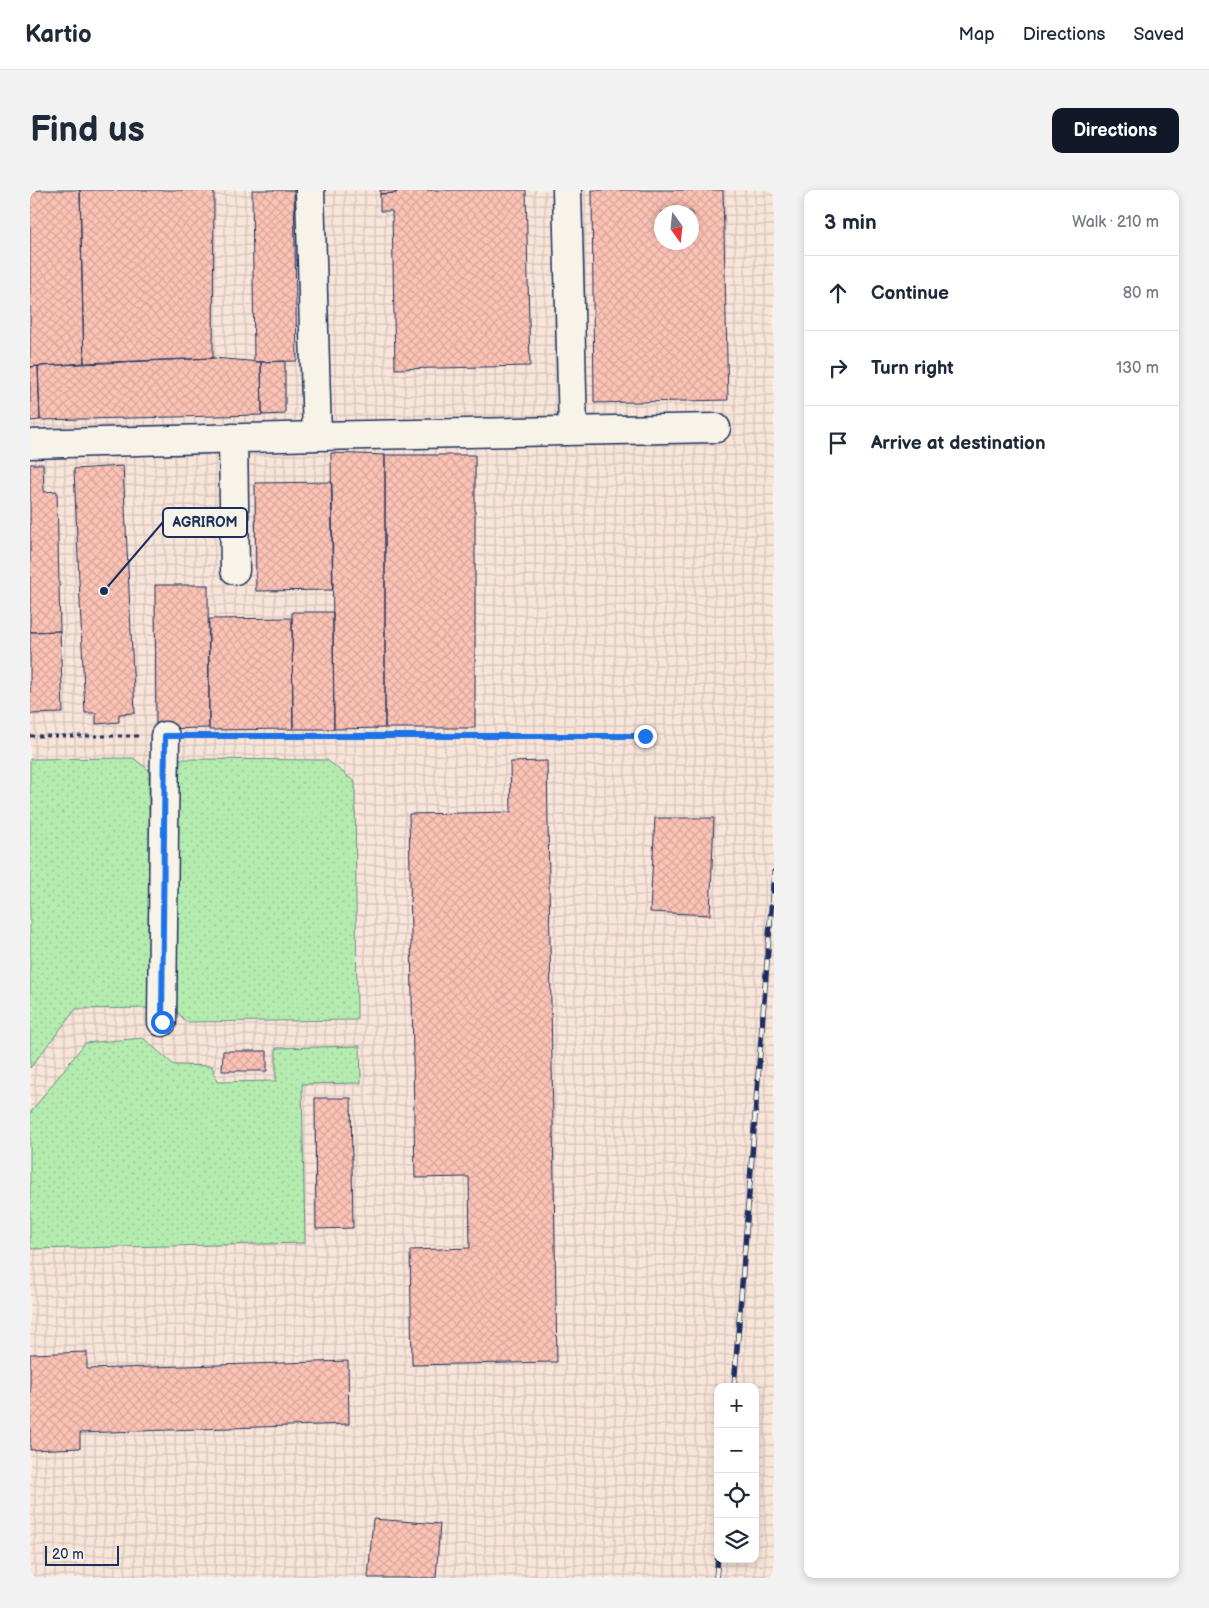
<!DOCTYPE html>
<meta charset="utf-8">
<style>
body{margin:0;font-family:"Balsamiq Sans",sans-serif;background:#f2f2f3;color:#1f2937}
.controls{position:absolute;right:15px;bottom:15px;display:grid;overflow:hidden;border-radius:10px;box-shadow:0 2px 8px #0003}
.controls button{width:45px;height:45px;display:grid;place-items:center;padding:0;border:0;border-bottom:1px solid #e0e1e3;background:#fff;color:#1f2937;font:25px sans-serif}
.compass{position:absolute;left:624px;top:15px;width:45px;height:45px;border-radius:50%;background:#fff;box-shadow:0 2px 8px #0003;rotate:165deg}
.scale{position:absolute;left:15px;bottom:12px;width:74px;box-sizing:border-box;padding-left:5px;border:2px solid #1b2f5e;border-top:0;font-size:14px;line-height:18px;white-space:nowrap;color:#1b2f5e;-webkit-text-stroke:4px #f7f3e8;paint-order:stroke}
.stop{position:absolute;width:15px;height:15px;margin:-11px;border:4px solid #1a73e8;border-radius:50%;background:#fff}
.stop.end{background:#1a73e8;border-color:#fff;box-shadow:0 1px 5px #0008}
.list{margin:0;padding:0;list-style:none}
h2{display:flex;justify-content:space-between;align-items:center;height:65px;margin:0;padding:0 20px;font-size:21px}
h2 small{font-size:16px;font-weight:400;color:#747a83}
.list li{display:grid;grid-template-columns:32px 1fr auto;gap:15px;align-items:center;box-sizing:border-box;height:75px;padding:0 20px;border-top:1px solid #e0e1e3}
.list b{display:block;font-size:19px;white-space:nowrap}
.list em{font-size:16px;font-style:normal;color:#747a83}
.icon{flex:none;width:28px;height:28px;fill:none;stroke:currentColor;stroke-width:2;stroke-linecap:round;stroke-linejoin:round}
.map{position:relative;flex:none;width:744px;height:1388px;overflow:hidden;border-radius:10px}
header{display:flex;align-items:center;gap:30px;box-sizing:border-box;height:70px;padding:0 25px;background:#fff;border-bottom:1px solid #e0e1e3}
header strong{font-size:24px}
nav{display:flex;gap:28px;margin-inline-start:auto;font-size:18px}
.intro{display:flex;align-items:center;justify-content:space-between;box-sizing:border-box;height:120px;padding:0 30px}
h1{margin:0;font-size:35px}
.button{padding:12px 22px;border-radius:10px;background:#111827;color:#fff;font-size:18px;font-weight:700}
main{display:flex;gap:30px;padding:0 30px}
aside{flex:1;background:#fff;border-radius:10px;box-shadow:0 2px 8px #0003}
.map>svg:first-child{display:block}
.industrial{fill:url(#industrial-grid);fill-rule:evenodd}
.grass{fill:url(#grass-dots);stroke:#688e86}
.building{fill:url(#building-cross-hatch);stroke:#1b2f5e;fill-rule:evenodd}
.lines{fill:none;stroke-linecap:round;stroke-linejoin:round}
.minor-casing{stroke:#1b2f5e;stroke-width:31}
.path{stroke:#1b2f5e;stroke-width:3;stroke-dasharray:4 4;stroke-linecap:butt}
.minor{stroke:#f7f3e8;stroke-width:28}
.rail-casing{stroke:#1b2f5e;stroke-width:5.5}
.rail{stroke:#f7f3e8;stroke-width:4;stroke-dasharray:11;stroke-linecap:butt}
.route{stroke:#1a73e8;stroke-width:6}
.leader{fill:none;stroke:#1b2f5e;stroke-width:2}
.callout-dot{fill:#1b2f5e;stroke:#f7f3e8;stroke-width:2}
.callout{fill:#f7f3e8;stroke:#1b2f5e;stroke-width:2}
.callout-label{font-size:14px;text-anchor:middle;font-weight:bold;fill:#1b2f5e}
</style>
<header>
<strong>Kartio</strong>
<nav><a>Map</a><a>Directions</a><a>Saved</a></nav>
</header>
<div class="intro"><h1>Find us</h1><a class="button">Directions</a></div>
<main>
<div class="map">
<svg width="744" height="1388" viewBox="0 0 744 1388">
<defs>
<pattern id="industrial-grid" width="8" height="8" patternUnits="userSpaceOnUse" patternTransform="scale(1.25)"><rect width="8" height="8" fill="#f8e4d8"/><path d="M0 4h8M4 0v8" fill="none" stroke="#d4c4bc"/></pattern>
<pattern id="grass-dots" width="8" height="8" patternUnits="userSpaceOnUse" patternTransform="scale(1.25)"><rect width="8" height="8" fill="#b4ecaf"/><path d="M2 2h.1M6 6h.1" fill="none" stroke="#9acb99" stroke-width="1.8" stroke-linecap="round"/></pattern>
<pattern id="building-cross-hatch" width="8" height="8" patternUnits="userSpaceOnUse" patternTransform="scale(1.25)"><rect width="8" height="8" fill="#fcc2b4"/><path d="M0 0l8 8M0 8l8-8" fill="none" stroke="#d7a79d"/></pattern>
</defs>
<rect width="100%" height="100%" fill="#f7f3e8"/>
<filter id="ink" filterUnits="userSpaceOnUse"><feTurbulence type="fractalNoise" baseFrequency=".02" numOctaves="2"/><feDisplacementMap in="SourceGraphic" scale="10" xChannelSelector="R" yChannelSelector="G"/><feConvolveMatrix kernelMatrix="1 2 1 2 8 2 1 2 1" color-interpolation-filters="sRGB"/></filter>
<g filter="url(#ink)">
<!-- industrial -->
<path class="industrial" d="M0 0H744V1388H0ZM632 22H662V52H632ZM688 1197H725V1369H688Z"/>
<!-- grass -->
<path class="grass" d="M103 568 119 580 120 818 46 819 0 878V569Z
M147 569 297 570 325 592 327 830 156 832 145 819Z
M113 848 144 875 182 876 187 892 246 891V858L330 856 331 893 272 894 275 1053 0 1059V923L55 853Z"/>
<!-- building -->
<path class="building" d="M0 0H50L54 173 0 177Z
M50 0H184L183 168 54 173Z
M222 0H264L267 171 224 172Z
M350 0H366V3L350 4Z
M366 0H496L500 176 365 179 362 21H350V4L366 3Z
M562 0H693L698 210 564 213ZM632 22H662V52H632Z
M183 168 231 172 232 225 10 230 8 176Z
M255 171V224L232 225 231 172Z
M8 176 10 230 0 231V177Z
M301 263 355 265V538L304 539Z
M355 265H445V538H355Z
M0 274H13L14 302 27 301 30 441 0 442Z
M93 276 105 523 89 524V532L66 534V523H55L44 279Z
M302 292 303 400 226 401 225 293Z
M125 395H178L179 538 126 539Z
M262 422H303L304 539H263Z
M262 428 263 539 179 540V429Z
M30 441 33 523 0 524V442Z
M517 571 527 1172 382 1175 380 1060 440 1058 439 987 385 988 379 624 481 622 480 572Z
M625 628H684L680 725 620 722Z
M193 861H237V881H192Z
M285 908H321L323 1038 286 1039Z
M57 1162V1179L318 1171 319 1234 50 1243V1258L0 1260V1164Z
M343 1329 410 1334 406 1388H338Z"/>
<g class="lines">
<!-- minor casing -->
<g class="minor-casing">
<path id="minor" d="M280 0 287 246
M537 0 543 241
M203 248 205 380
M0 254 287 246 686 238
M132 832 135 546"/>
</g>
<!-- path -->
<path class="path" d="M0 546H109
M161 546H615V538"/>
<!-- minor -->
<use href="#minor" class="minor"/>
<!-- rail casing -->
<g class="rail-casing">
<path id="rail" d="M704 1197 744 682
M686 1388 688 1368"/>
</g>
<!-- rail -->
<use href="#rail" class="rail"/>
</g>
</g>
<g class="lines" filter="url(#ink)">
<!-- route -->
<path class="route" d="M132 832 135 546H615"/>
</g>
<!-- callouts -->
<path class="leader" d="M74 401L133 332"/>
<circle class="callout-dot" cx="74" cy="401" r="5"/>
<rect class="callout" x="133" y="318" width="84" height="29" rx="5"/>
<g class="callout-label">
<text x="175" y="337">AGRIROM</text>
</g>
</svg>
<div class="controls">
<button>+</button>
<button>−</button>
<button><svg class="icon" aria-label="locate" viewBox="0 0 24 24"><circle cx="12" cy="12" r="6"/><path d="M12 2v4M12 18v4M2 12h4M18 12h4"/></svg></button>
<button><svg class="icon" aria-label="layers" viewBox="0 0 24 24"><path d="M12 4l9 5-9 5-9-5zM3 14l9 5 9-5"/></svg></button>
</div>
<svg class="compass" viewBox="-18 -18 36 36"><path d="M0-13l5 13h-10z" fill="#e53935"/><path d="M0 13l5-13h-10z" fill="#747a83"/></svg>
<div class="scale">20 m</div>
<div class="stop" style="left:132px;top:832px"></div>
<div class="stop end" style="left:615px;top:546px"></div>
</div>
<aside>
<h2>3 min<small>Walk · 210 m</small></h2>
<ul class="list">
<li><svg class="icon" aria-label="ahead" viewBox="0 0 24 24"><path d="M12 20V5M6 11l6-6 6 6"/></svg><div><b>Continue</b></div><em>80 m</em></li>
<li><svg class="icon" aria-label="right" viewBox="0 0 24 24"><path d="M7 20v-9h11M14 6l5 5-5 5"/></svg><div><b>Turn right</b></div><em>130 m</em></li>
<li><svg class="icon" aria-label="arrive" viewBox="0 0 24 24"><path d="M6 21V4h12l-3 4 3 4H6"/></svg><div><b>Arrive at destination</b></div></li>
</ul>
</aside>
</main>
